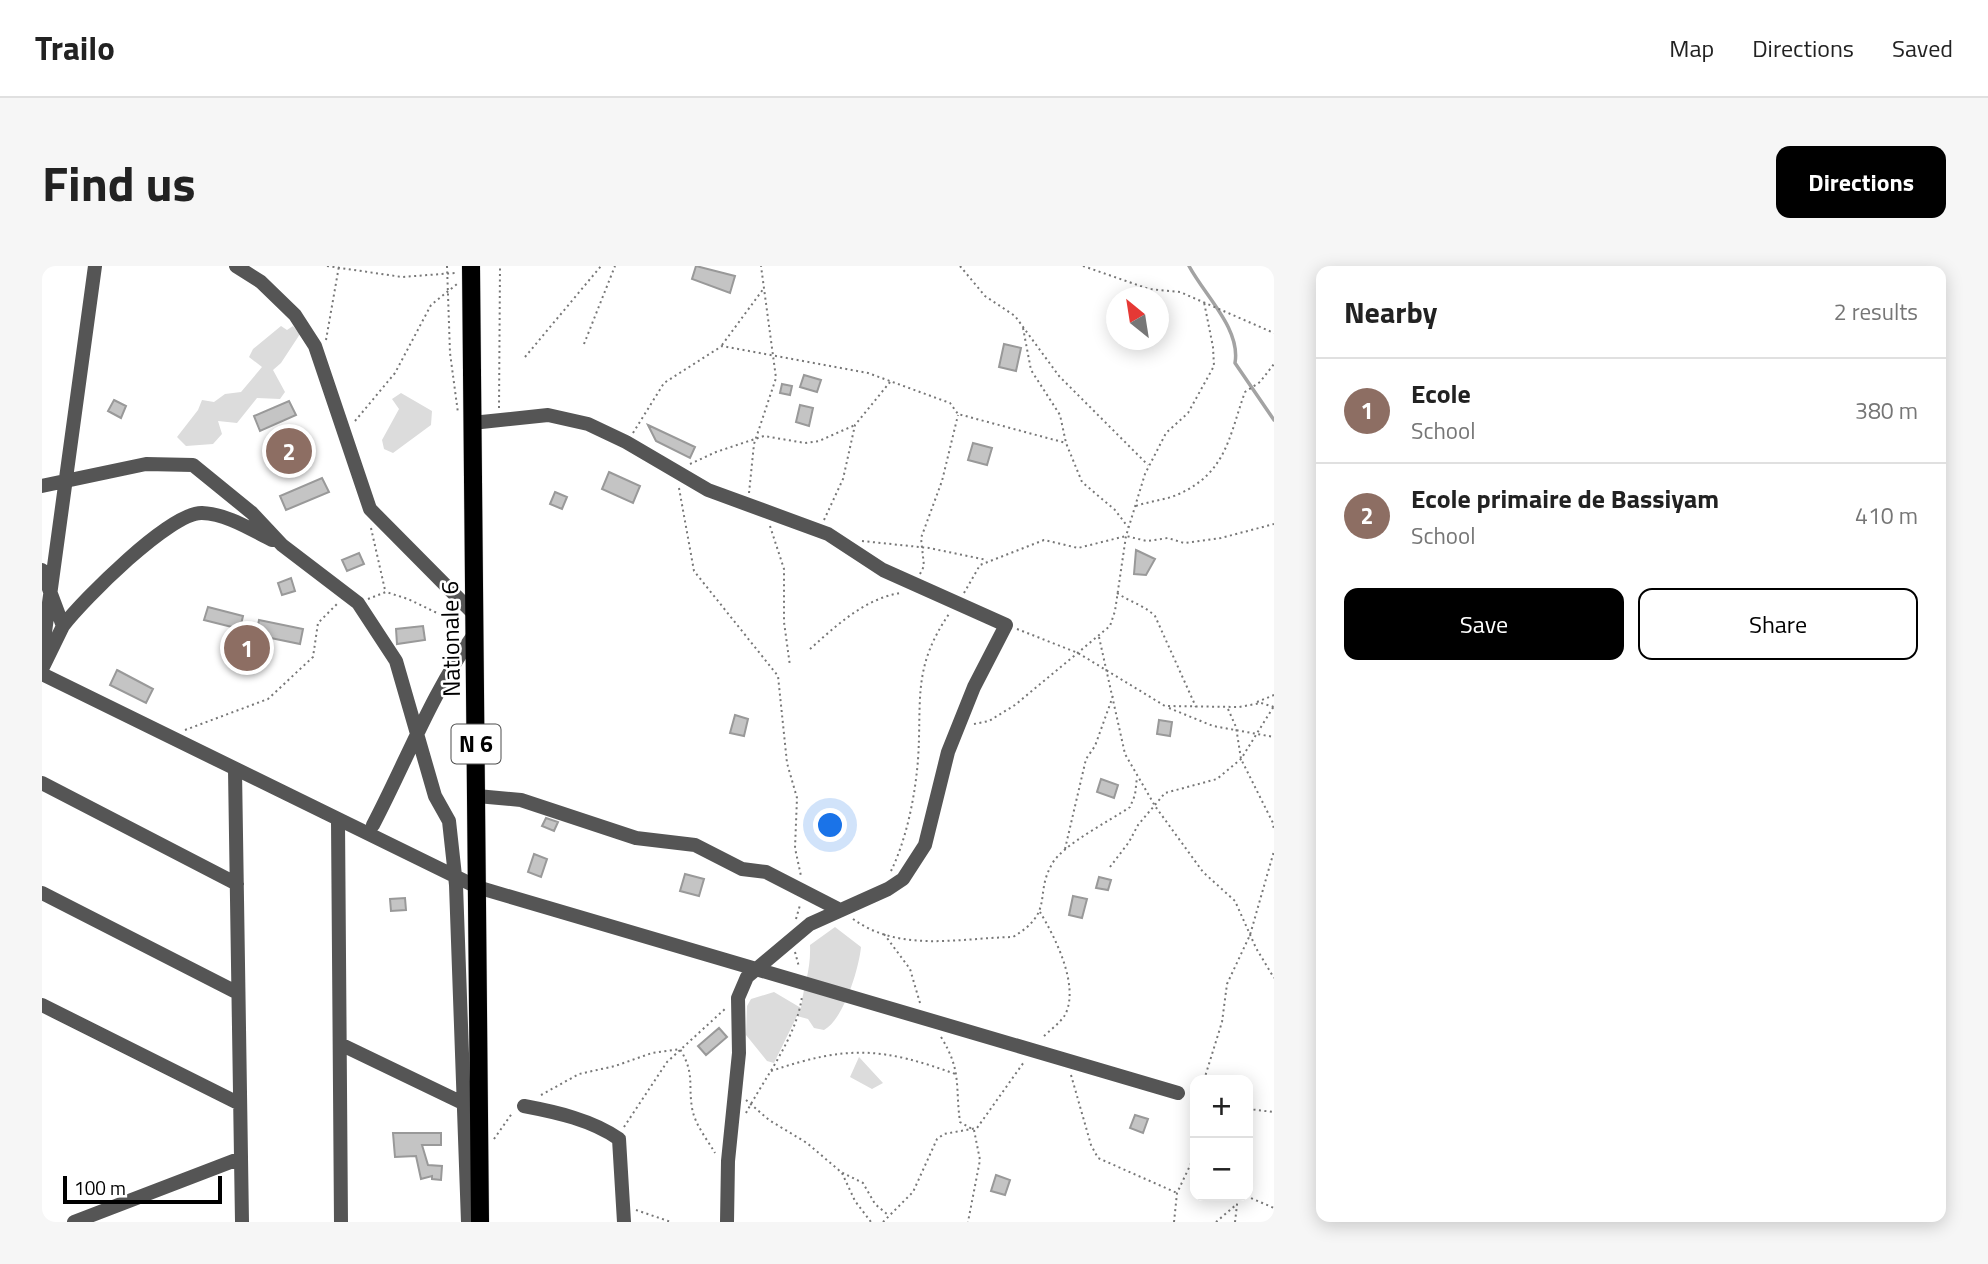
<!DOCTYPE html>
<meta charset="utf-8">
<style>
body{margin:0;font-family:"Titillium Web",sans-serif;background:#f6f6f6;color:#222}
.controls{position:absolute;right:21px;bottom:21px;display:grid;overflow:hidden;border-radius:14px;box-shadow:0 4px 18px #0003}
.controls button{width:63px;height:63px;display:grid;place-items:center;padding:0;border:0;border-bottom:2px solid #e0e0e0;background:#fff;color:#222;font:35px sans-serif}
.compass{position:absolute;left:1064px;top:21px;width:63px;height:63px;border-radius:50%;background:#fff;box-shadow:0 4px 18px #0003;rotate:330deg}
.scale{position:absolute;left:21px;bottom:18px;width:159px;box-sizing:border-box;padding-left:7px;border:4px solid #000;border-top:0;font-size:19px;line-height:24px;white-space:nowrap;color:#000;-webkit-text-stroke:5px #fff;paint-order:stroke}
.you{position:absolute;left:789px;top:560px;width:24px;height:24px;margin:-18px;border:5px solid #fff;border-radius:50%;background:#1a73e8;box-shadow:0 0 0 10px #1a73e833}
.badge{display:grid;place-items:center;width:46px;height:46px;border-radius:50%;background:#000;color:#fff;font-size:23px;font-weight:700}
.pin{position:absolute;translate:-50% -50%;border:4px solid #fff;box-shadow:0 2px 7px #0006}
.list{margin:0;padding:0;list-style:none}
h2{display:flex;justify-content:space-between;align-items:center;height:91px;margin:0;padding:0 28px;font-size:30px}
h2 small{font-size:23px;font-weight:400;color:#767676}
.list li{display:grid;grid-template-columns:46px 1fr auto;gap:21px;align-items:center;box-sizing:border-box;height:105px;padding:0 28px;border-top:2px solid #e0e0e0}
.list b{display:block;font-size:26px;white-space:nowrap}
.list p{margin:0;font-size:23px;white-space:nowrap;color:#767676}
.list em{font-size:23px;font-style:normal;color:#767676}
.actions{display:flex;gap:14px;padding:21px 28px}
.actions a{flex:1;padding:16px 0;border:2px solid #000;border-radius:14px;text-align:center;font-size:24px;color:#000}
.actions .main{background:#000;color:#fff}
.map{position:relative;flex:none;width:1232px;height:956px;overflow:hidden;border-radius:14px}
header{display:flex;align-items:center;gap:42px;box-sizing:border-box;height:98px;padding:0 35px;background:#fff;border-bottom:2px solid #e0e0e0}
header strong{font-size:33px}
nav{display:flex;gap:38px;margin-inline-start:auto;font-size:24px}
.intro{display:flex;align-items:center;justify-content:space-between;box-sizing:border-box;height:168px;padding:0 42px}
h1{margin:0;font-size:49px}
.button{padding:18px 32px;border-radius:14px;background:#000;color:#fff;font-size:24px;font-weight:700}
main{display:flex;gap:42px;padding:0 42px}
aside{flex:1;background:#fff;border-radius:14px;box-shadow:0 4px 18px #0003}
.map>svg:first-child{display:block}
.green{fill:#dcdcdc}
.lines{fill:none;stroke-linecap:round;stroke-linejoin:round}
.stream{stroke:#a3a3a3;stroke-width:3.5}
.building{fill:#c4c4c4;stroke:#999;stroke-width:2}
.major-casing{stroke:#dbdbdb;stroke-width:19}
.path{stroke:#777;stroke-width:2;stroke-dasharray:2 3.5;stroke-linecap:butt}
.minor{stroke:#555;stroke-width:14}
.major{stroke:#000;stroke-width:18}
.labels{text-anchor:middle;stroke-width:5;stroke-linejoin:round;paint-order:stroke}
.shield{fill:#fff;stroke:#4c4c4c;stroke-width:2}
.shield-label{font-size:23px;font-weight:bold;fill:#000}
.street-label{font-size:24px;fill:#000;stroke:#fff}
</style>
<header>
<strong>Trailo</strong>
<nav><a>Map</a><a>Directions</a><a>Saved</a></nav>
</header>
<div class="intro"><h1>Find us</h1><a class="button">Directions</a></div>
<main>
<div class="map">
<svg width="1232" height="956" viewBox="0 0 1232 956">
<rect width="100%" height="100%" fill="#fff"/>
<!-- green -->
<path class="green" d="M239 60 245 64 251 60 258 68 239 97 231 104 243 126 238 133 215 132 195 157 176 155 180 168 171 178 144 180 135 171 156 144 160 134 172 136 183 128 199 126 220 101 207 91 211 83Z
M359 127 390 145 389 159 351 187 342 183 340 174 357 143 350 133Z
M793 661 819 681C817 702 802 753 782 764L772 762 766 753 755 750 732 797 725 795 704 769 705 740 709 733 732 726 759 742C762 717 769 705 768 679Z
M817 791 841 817 830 823 808 811Z"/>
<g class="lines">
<!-- stream -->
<path class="stream" d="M1147 0C1163 30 1199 63 1193 97L1232 154"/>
</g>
<!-- building -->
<path class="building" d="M654 0 693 10 688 27 650 13Z
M962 78 979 82 974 105 957 101Z
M762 109 779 114 775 126 758 121Z
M740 118 750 120 748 129 738 127Z
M72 134 84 140 79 152 66 145Z
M247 135 254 149 218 165 212 150Z
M758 139 771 142 767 160 754 156Z
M606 159 653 181 648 192 614 175Z
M931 177 950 182 945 199 926 194Z
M567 206 598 220 591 237 560 223Z
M280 212 287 226 244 244 238 230Z
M513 226 525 231 520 243 508 238Z
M1094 284 1113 293 1104 309 1092 308Z
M317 287 322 298 305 305 300 294Z
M249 312 253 325 240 329 236 317Z
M166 341 201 350 198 363 162 354Z
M217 354 261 363 258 378 214 369Z
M381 360 383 374 355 378 354 363Z
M75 404 111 423 104 437 68 419Z
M693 449 706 453 702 470 688 467Z
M1117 454 1130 456 1128 470 1115 468Z
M1059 513 1076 519 1072 532 1055 526Z
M504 552 516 556 512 565 500 560Z
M492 588 505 593 499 611 486 606Z
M643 608 662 613 657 630 638 625Z
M1057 611 1069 614 1066 624 1054 622Z
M1031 630 1045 633 1040 652 1027 649Z
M363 632 364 644 349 645 348 633Z
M677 762 685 771 664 789 656 780Z
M1093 849 1106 853 1101 867 1088 862Z
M351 867H399V879H380L386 899 400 900 399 914 390 913V910L379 913 374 890 353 891Z
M954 909 968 914 963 929 949 925Z"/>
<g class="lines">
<!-- major casing -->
<g class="major-casing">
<path id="major" d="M429 0 438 956"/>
</g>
<!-- path -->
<path class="path" d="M285 0 360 11 413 7
M405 0 408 87 416 147
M918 0 943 30 973 50 1017 110 1106 199
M1041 0 1107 23 1138 26 1232 67
M981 62 989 104 1018 149 1024 177 1040 216 1073 244 1086 261
M284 74 297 0
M542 78 573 0
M680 79 722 22
M483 91 559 0
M457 142 458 0
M313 155 353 107 389 39 415 18
M591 167 622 117 680 80 826 107 908 137 916 148 1024 177
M648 198 674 186 722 170 763 177 777 175 813 159
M637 222 652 305 736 410 745 497 755 532 753 582 759 610
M707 227 712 178 734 112 719 0
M1094 240C1108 235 1124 234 1137 228 1185 206 1187 170 1203 126L1218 116 1232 98
M782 254 801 213 813 159 848 116
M728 260 742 303V356L748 400
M329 262 343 324
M820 275 887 282 945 294
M878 308 882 300 879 272 900 215 916 149
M922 327 938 299 1002 274 1036 282 1084 270 1105 275 1126 272 1142 277 1179 272 1232 258
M1075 327C1088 336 1102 339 1113 350L1154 441
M326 333 344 326 366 333 418 358
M975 363 1036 387 1123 440 1197 441 1219 437 1232 441
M1057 371 1083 488 1113 540 1161 606 1193 635 1214 682 1232 712
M768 383C794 360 822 333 858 327
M1215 436 1232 429
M1127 442 1171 460 1232 471
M1186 443 1194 461 1199 493 1231 557 1232 565
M932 458 947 455 973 439 1068 360 1073 345 1084 270 1103 208 1124 167 1146 147 1172 100 1171 81 1162 36
M143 464 226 433 271 391 276 357 295 338
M1023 583 1044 493 1053 480 1071 430
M1068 601 1087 576 1096 559 1123 527 1175 513 1199 493 1232 440
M849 605C865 572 873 530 876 494 880 434 870 402 907 348
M998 646C1013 671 1038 720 1023 749 1018 757 1007 765 1000 772
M754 653 758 639
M811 653C858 687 917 672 971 671 1013 646 992 629 1010 598 1021 578 1068 555 1088 541L1093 529 1095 511
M842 668 868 703 878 737
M753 686 757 701
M899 771C920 805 913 819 918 856L932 864 938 894 926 956
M729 805C806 779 840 781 916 809
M1029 809 1049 879 1056 892 1135 927
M1162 814 1180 756 1185 718 1208 669 1232 585
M499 829 537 808 573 800 610 787 638 783C653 808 646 817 650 842 653 859 665 873 673 887
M704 834 727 854 765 877 799 906 821 917 833 938 845 948
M1206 843 1232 846
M704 847C723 811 755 771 760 730
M582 861 625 796 684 742
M452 873 471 846
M800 907 813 935 829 956
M1204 930 1232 942
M594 944 629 956
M841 956 871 926 895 873 902 868 935 862 982 796
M1132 956 1135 927 1153 889
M1174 956 1195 938
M1193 956 1196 930"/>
<!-- minor -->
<path class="minor" d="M194 0 219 16 253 49 273 80 328 243 433 349
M430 157 506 149 546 158 584 176 666 224 786 268 841 304 964 359 932 421 906 486 883 579 861 613 846 623 768 658 705 711 696 732 697 787 686 895 685 956
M0 220 104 198 151 199 210 247 240 279 316 337 354 395 393 530 407 555 414 619 426 956
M0 304 21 360 1 401
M21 360C41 334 128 246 160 247 185 248 208 263 230 274
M0 388 53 0
M0 408 435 621 1136 827
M193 504 200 956
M0 517 195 618
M435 530 479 534 594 572 653 579 700 603 724 606 798 644
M296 555 299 956
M331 559C365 494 390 426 433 367
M0 627 196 727
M0 739 198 838
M298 778 429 841
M482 840C514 846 550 854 577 873L582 956
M32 956 199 892"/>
<!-- major -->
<use href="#major" class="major"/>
</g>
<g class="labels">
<!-- shield labels -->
<rect class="shield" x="409.5" y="458.5" width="49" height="39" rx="5"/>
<g class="shield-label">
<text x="434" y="486">N 6</text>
</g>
<!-- street labels -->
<g class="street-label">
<text transform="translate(409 373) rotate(-91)" y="8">Nationale 6</text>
</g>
</g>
</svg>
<div class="controls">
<button>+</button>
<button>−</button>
</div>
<svg class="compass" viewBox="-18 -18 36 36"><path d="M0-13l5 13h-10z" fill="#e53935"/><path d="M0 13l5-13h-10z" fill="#767676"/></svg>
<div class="scale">100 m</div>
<div class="you"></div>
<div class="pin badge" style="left:205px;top:382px;background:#8d6e63">1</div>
<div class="pin badge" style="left:247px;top:185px;background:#8d6e63">2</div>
</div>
<aside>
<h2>Nearby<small>2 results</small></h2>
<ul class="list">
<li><span class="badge" style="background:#8d6e63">1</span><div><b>Ecole</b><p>School</p></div><em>380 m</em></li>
<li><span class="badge" style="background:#8d6e63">2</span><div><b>Ecole primaire de Bassiyam</b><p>School</p></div><em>410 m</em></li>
</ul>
<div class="actions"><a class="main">Save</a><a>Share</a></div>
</aside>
</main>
